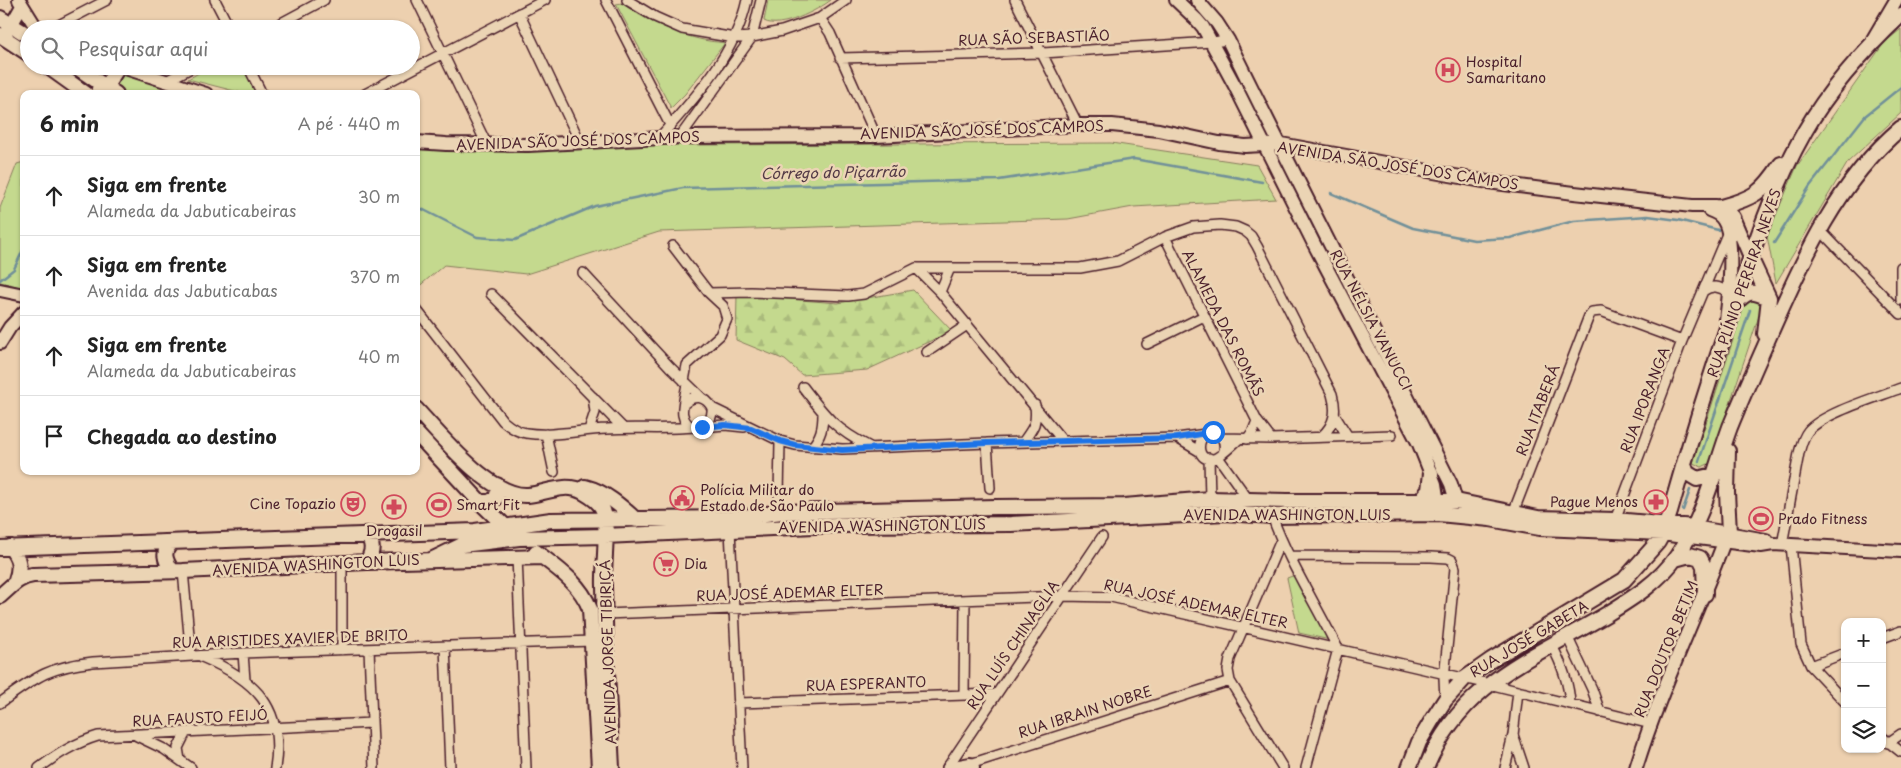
<!DOCTYPE html>
<html lang="pt">
<meta charset="utf-8">
<style>
body{margin:0;font-family:"Playpen Sans",sans-serif;background:#f6f6f6;color:#222}
.controls{position:absolute;right:15px;bottom:15px;display:grid;overflow:hidden;border-radius:10px;box-shadow:0 1px 4px #0004}
.controls button{width:45px;height:45px;display:grid;place-items:center;padding:0;border:0;border-bottom:1px solid #e0e0e0;background:#fff;color:#222;font:25px sans-serif}
.stop{position:absolute;width:15px;height:15px;margin:-11px;border:4px solid #1a73e8;border-radius:50%;background:#fff}
.stop.end{background:#1a73e8;border-color:#fff;box-shadow:0 1px 5px #0008}
.list{margin:0;padding:0;list-style:none}
h2{display:flex;justify-content:space-between;align-items:center;height:65px;margin:0;padding:0 20px;font-size:21px}
h2 small{font-size:16px;font-weight:400;color:#767676}
.list li{display:grid;grid-template-columns:32px 1fr auto;gap:15px;align-items:center;box-sizing:border-box;height:80px;padding:0 20px;border-top:1px solid #e0e0e0}
.list b{display:block;font-size:19px;white-space:nowrap}
.list p{margin:0;font-size:16px;white-space:nowrap;color:#767676}
.list em{font-size:16px;font-style:normal;color:#767676}
.icon{flex:none;width:28px;height:28px;fill:none;stroke:currentColor;stroke-width:2;stroke-linecap:round;stroke-linejoin:round}
.map{position:relative;flex:none;width:1901px;height:768px;overflow:hidden}
.search{position:absolute;background:#fff;box-shadow:0 1px 4px #0004;left:20px;top:20px;width:400px;height:55px;display:flex;align-items:center;gap:12px;box-sizing:border-box;padding:0 18px;border-radius:28px;color:#767676;font-size:19px}
.panel{position:absolute;background:#fff;box-shadow:0 1px 4px #0004;left:20px;top:90px;width:400px;height:385px;border-radius:10px}
.map>svg:first-child{display:block}
.green{fill:#c4d98e;stroke:#877c5c}
.forest{fill:url(#forest-firs);stroke:#877c5c}
.lines{fill:none;stroke-linecap:round;stroke-linejoin:round}
.stream{stroke:#719099;stroke-width:2.5}
.street-casing{stroke:#4a1f2b;stroke-width:12}
.secondary-casing{stroke:#4a1f2b;stroke-width:16}
.primary-casing{stroke:#4a1f2b;stroke-width:18}
.street{stroke:#ebd4b4;stroke-width:9}
.secondary{stroke:#ebd4b4;stroke-width:12}
.primary{stroke:#ebd4b4;stroke-width:14}
.route{stroke:#1a73e8;stroke-width:6}
.labels{text-anchor:middle;stroke-width:5;stroke-linejoin:round;paint-order:stroke}
.street-label{font-size:14px;fill:#4a1f2b;stroke:#ebd4b4}
.poi-label{font-size:14px;fill:#4a1f2b;stroke:#ebd4b4;text-anchor:start}
.water-label{font-size:15px;font-style:italic;fill:#543b47;stroke:#ebd4b4}
</style>
<div class="map">
<svg width="1901" height="768" viewBox="0 0 1901 768">
<defs>
<pattern id="forest-firs" width="22" height="20" patternUnits="userSpaceOnUse" patternTransform="scale(1.25)"><rect width="22" height="20" fill="#c4d98e"/><path d="M5 1l3.5 6h-7zM16 11l3.5 6h-7z" fill="#aaba7b"/></pattern>
</defs>
<rect width="100%" height="100%" fill="#edd0af"/>
<filter id="ink" filterUnits="userSpaceOnUse"><feTurbulence type="fractalNoise" baseFrequency=".02" numOctaves="2"/><feDisplacementMap in="SourceGraphic" scale="10" xChannelSelector="R" yChannelSelector="G"/><feConvolveMatrix kernelMatrix="1 2 1 2 8 2 1 2 1" color-interpolation-filters="sRGB"/></filter>
<g filter="url(#ink)">
<!-- green -->
<path class="green" d="M768 0H831C818 10 780 30 764 21Z
M622 3C643 20 683 37 709 41 715 42 720 42 725 43L685 94 671 108 616 4Z
M1901 29V113L1848 162 1776 283 1767 236 1797 166 1884 43Z
M211 66H242L257 94H246L188 79Z
M122 71 192 94H122L111 85Z
M416 142 487 146 1111 143 1257 165 1276 199 1133 207 1068 219 659 232 526 274 444 265 416 289Z
M24 162V288L0 282V208L17 164Z
M1755 297 1762 307 1710 463 1702 467 1693 463 1745 303Z
M1295 575 1330 640 1299 633 1287 578Z"/>
<!-- forest -->
<path class="forest" d="M913 290 952 331 867 370 802 375 785 360 736 340 737 295 838 303Z"/>
<g class="lines">
<!-- stream -->
<path class="stream" d="M1331 193 1413 228 1474 240 1510 238 1574 221 1648 216 1678 220 1718 230
M416 206 477 237 515 240 595 206 683 188 999 180 1134 159 1262 182
M1774 243 1810 186 1865 116 1901 87
M0 280 14 269 24 248
M1699 461 1750 310
M1683 510 1690 490"/>
<!-- street casing -->
<g class="street-casing">
<path id="street" d="M215 0 230 29
M417 0 487 145
M606 0 670 125
M627 0 655 17 682 29 735 38 752 37 782 31 820 18 846 0
M1015 0 1078 125
M519 13 580 142
M820 18 830 33 876 136
M51 29 107 0
M270 29 324 0
M840 58 1043 53 1212 42 1228 40
M248 66 262 94
M164 82 195 66
M365 94 545 0
M680 137 752 37 761 0
M659 138C696 97 735 55 747 0
M1820 230 1901 314
M1165 237 1257 421 1271 439
M673 246 709 293 723 306 727 319 720 335 687 365 684 381
M1901 267V300
M916 268 940 292 1063 441
M583 273 670 367 702 398
M1703 291C1713 284 1719 287 1729 292
M940 292 950 268
M709 293 751 292 848 296 864 294 916 268H1080L1118 261 1165 237 1193 227 1220 225 1236 227 1245 231 1251 236 1257 246 1332 394C1337 411 1335 424 1322 436
M491 294 623 428
M416 309 503 421C510 427 517 432 526 433 553 437 580 430 607 429 636 427 665 430 695 427
M1147 344 1204 316
M927 352 967 325
M803 387C825 416 836 430 870 447
M685 403C694 394 706 396 712 408 714 429 687 435 683 415 681 410 686 391 687 384
M712 408 780 441 795 445 842 449 987 443 1177 438 1206 434
M1335 416 1347 435
M702 427 725 425 744 427
M589 430 595 412 593 397
M546 434 554 472
M1177 438 1199 451
M1222 438 1271 439 1392 435
M1247 439 1253 431 1257 421
M1023 442C1034 427 1037 424 1035 405
M987 443 990 488
M812 447C821 436 823 428 823 413
M1224 450C1226 438 1218 431 1206 434 1196 442 1197 461 1213 459 1220 458 1233 444 1239 439
M1218 457 1248 499
M1209 458 1210 499
M779 497 780 441
M1513 513 1589 316 1592 312 1601 311 1682 341
M1272 516C1288 561 1317 606 1338 649
M1615 520 1682 341 1727 234
M730 530 742 768
M1281 540 1230 659 1228 670 1230 681 1283 768
M1782 545 1799 453C1801 445 1803 437 1808 431 1823 413 1878 397 1901 388
M1791 545 1801 644 1811 666 1845 702
M1290 556 1431 557 1448 558 1452 560 1455 568 1444 678 1445 700
M517 557 526 768
M342 564V650
M183 571 191 656
M605 614 1063 596 1111 597 1489 684 1651 724
M1567 636 1592 689 1600 712
M1882 638 1901 631
M1551 644C1562 664 1569 682 1570 704
M445 646 450 768
M369 649 374 768
M243 653 245 680
M202 657C254 679 285 707 275 768
M1811 666 1845 653
M964 694 965 600
M0 703C36 677 48 667 93 662L243 653 593 641
M738 703 995 694
M1513 735 1524 768
M137 736 164 749 191 768
M1882 737 1901 752
M1888 743 1901 734
M180 760 178 748 186 732
M970 764 1230 681
M39 768C58 754 75 743 98 736L372 723
M947 768 1102 537
M1306 768 1338 649
M1505 768 1513 735 1518 691"/>
</g>
<!-- secondary casing -->
<g class="secondary-casing">
<path id="secondary" d="M19 0 37 29
M1176 0 1196 19 1203 27 1235 86 1314 244 1419 444 1435 484 1439 509
M1197 0 1217 23 1228 40C1301 189 1377 336 1451 484L1456 501
M6 34 22 6
M1873 39 1896 0
M119 66 206 94
M416 142 446 144 528 145 680 137 876 136 1078 125H1112L1159 130 1219 143 1245 146 1281 144 1488 182 1574 193 1692 206H1716L1726 209 1733 217 1750 257
M1709 210C1715 212 1721 215 1724 221 1735 239 1729 298 1726 320
M0 290 24 295
M0 343 10 327 24 312
M1694 527 1766 540
M1690 537 1761 546 1773 544 1901 551
M949 768 970 764 973 768
M1636 768C1660 690 1696 617 1724 542"/>
</g>
<!-- primary casing -->
<g class="primary-casing">
<path id="primary" d="M0 18 29 36
M0 35 29 54
M47 66 86 94
M75 66 116 94
M99 89 106 86 119 66
M1721 207C1754 198 1762 193 1781 164
M1750 257 1769 298 1765 334
M1735 304C1749 289 1752 291 1769 298
M416 409C439 434 491 498 528 495 547 493 565 482 583 492 590 496 600 502 603 510 609 526 603 567 604 586 605 646 609 707 612 768
M416 433 483 505 510 531
M1728 451 1727 492 1729 533
M1684 465 1687 473 1697 479 1714 475
M585 487C605 492 621 506 636 520
M1421 500 1429 490 1431 473
M481 502H489L496 498 499 488 497 485
M366 534C374 544 373 551 367 562
M10 547C19 558 21 566 16 580
M0 548 475 531 551 520 734 518 782 512 995 507 1124 506 1210 499 1287 501H1456L1538 518 1615 520 1694 527
M536 552C557 568 580 583 590 609L599 768
M1675 559 1690 555 1700 558 1704 566 1705 594
M431 560 462 545 519 538 605 536 836 525 1011 524 1225 513 1272 516 1439 514 1490 519 1540 528 1663 533 1690 537
M172 571C165 560 161 551 173 542
M0 596C12 586 18 577 33 575L183 571 367 562 542 557
M1409 768 1419 742 1432 720 1445 700 1464 679 1491 660 1624 580 1658 542 1663 533 1670 512C1689 444 1710 377 1733 310 1753 249 1773 187 1805 131 1830 87 1864 50 1901 15
M1426 768C1461 682 1533 658 1607 614 1633 598 1659 582 1677 556 1704 518 1714 471 1730 427 1743 395 1757 364 1771 332 1803 259 1838 181 1901 128"/>
</g>
<!-- street -->
<use href="#street" class="street"/>
<!-- secondary -->
<use href="#secondary" class="secondary"/>
<!-- primary -->
<use href="#primary" class="primary"/>
</g>
</g>
<g class="lines" filter="url(#ink)">
<!-- route -->
<path class="route" d="M702 427 725 425 751 428 780 441 795 445 842 450 987 443 1177 438 1213 432"/>
</g>
<!-- icons -->
<defs>
<g id="hospital-ring" transform="scale(1.25)"><circle r="9.5" fill="#ebd4b4" stroke="#d1495b" stroke-width="1.5"/><path d="M-5-5h3v3.5h4V-5h3V5h-3V1.5h-4V5h-3Z" fill="#d1495b"/></g>
<g id="civic-ring" transform="scale(1.25)"><circle r="9.5" fill="#ebd4b4" stroke="#d1495b" stroke-width="1.5"/><path d="M-.6-6.5H3V-4.5H.6V-3L4-1V1h2V6H-6V1h2V-1L-.6-3ZM-1.2 2.5V6h2.4V2.5Z" fill="#d1495b"/></g>
<g id="pharmacy-ring" transform="scale(1.25)"><circle r="9.5" fill="#ebd4b4" stroke="#d1495b" stroke-width="1.5"/><path d="M-2-6h4v4h4v4h-4v4h-4v-4h-4v-4h4Z" fill="#d1495b"/></g>
<g id="theatre-ring" transform="scale(1.25)"><circle r="9.5" fill="#ebd4b4" stroke="#d1495b" stroke-width="1.5"/><path d="M-5-5.5Q0-4 5-5.5V0Q5 5 0 6Q-5 5-5 0ZM-3.3-2.5H-1v1.5H-3.3ZM1-2.5H3.3v1.5H1ZM-2.8 1Q0 5.5 2.8 1Z" fill="#d1495b"/></g>
<g id="stadium-ring" transform="scale(1.25)"><circle r="9.5" fill="#ebd4b4" stroke="#d1495b" stroke-width="1.5"/><path d="M0-5a6.5 5 0 1 0 0 10a6.5 5 0 1 0 0-10ZM-3.5-1.8h7v3.6h-7Z" fill="#d1495b"/></g>
<g id="supermarket-ring" transform="scale(1.25)"><circle r="9.5" fill="#ebd4b4" stroke="#d1495b" stroke-width="1.5"/><path d="M-6-5.5h2.5l.6 2H6L4.5 2H-2.5L-4.4-4H-6ZM-1.5 3.2a1.3 1.3 0 1 0 .1 0ZM3 3.2a1.3 1.3 0 1 0 .1 0Z" fill="#d1495b"/></g>
</defs>
<g fill-rule="evenodd">
<use href="#hospital-ring" x="1448" y="70"/>
<use href="#civic-ring" x="682" y="498"/>
<use href="#pharmacy-ring" x="1656" y="502"/>
<use href="#theatre-ring" x="353" y="504"/>
<use href="#stadium-ring" x="439" y="505"/>
<use href="#pharmacy-ring" x="394" y="507"/>
<use href="#stadium-ring" x="1761" y="519"/>
<use href="#supermarket-ring" x="666" y="564"/>
</g>
<g class="labels">
<!-- street labels -->
<g class="street-label">
<text transform="translate(1034 38) rotate(-2)" y="5">RUA SÃO SEBASTIÃO</text>
<text transform="translate(982 130) rotate(-2)" y="5">AVENIDA SÃO JOSÉ DOS CAMPOS</text>
<text transform="translate(578 141) rotate(-2)" y="5">AVENIDA SÃO JOSÉ DOS CAMPOS</text>
<text transform="translate(1398 166) rotate(9)" y="5">AVENIDA SÃO JOSÉ DOS CAMPOS</text>
<text transform="translate(1744 283) rotate(-71)" y="5">RUA PLÍNIO PEREIRA NEVES</text>
<text transform="translate(1371 320) rotate(62)" y="5">RUA NÉLSIA VANUCCI</text>
<text transform="translate(1223 323) rotate(63)" y="5">ALAMEDA DAS ROMÃS</text>
<text transform="translate(1645 400) rotate(-69)" y="5">RUA IPORANGA</text>
<text transform="translate(1538 410) rotate(-69)" y="5">RUA ITABERÁ</text>
<text x="1287" y="520">AVENIDA WASHINGTON LUIS</text>
<text transform="translate(882 526) rotate(-1)" y="5">AVENIDA WASHINGTON LUIS</text>
<text transform="translate(316 565) rotate(-3)" y="5">AVENIDA WASHINGTON LUIS</text>
<text transform="translate(790 593) rotate(-2)" y="5">RUA JOSÉ ADEMAR ELTER</text>
<text transform="translate(1196 604) rotate(12)" y="5">RUA JOSÉ ADEMAR ELTER</text>
<text transform="translate(290 639) rotate(-2)" y="5">RUA ARISTIDES XAVIER DE BRITO</text>
<text transform="translate(1529 639) rotate(-31)" y="5">RUA JOSÉ GABETA</text>
<text transform="translate(1013 645) rotate(-56)" y="5">RUA LUÍS CHINAGLIA</text>
<text transform="translate(1666 649) rotate(-68)" y="5">RUA DOUTOR BETIM</text>
<text transform="translate(608 652) rotate(-92)" y="5">AVENIDA JORGE TIBIRIÇÁ</text>
<text transform="translate(866 684) rotate(-2)" y="5">RUA ESPERANTO</text>
<text transform="translate(1085 712) rotate(-18)" y="5">RUA IBRAIN NOBRE</text>
<text transform="translate(200 718) rotate(-3)" y="5">RUA FAUSTO FEIJÓ</text>
</g>
<!-- poi labels -->
<g class="poi-label">
<text x="1466" y="67">Hospital<tspan x="1466" dy="16">Samaritano</tspan></text>
<text x="700" y="495">Polícia Militar do<tspan x="700" dy="16">Estado de São Paulo</tspan></text>
<text x="1638" y="507" text-anchor="end">Pague Menos</text>
<text x="336" y="509" text-anchor="end">Cine Topazio</text>
<text x="456" y="510">Smart Fit</text>
<text x="1778" y="524">Prado Fitness</text>
<text x="394" y="536" text-anchor="middle">Drogasil</text>
<text x="684" y="569">Dia</text>
</g>
<!-- water labels -->
<g class="water-label">
<text transform="translate(833 173) rotate(-1)" y="5">Córrego do Piçarrão</text>
</g>
</g>
</svg>
<div class="controls">
<button>+</button>
<button>−</button>
<button><svg class="icon" aria-label="layers" viewBox="0 0 24 24"><path d="M12 4l9 5-9 5-9-5zM3 14l9 5 9-5"/></svg></button>
</div>
<div class="stop" style="left:1213px;top:432px"></div>
<div class="stop end" style="left:702px;top:427px"></div>
<div class="search"><svg class="icon" aria-label="search" viewBox="0 0 24 24"><circle cx="10" cy="10" r="6"/><path d="M15 15l6 6"/></svg>Pesquisar aqui</div>
<section class="panel">
<h2>6 min<small>A pé · 440 m</small></h2>
<ul class="list">
<li><svg class="icon" aria-label="ahead" viewBox="0 0 24 24"><path d="M12 20V5M6 11l6-6 6 6"/></svg><div><b>Siga em frente</b><p>Alameda da Jabuticabeiras</p></div><em>30 m</em></li>
<li><svg class="icon" aria-label="ahead" viewBox="0 0 24 24"><path d="M12 20V5M6 11l6-6 6 6"/></svg><div><b>Siga em frente</b><p>Avenida das Jabuticabas</p></div><em>370 m</em></li>
<li><svg class="icon" aria-label="ahead" viewBox="0 0 24 24"><path d="M12 20V5M6 11l6-6 6 6"/></svg><div><b>Siga em frente</b><p>Alameda da Jabuticabeiras</p></div><em>40 m</em></li>
<li><svg class="icon" aria-label="arrive" viewBox="0 0 24 24"><path d="M6 21V4h12l-3 4 3 4H6"/></svg><div><b>Chegada ao destino</b></div></li>
</ul>
</section>
</div>
